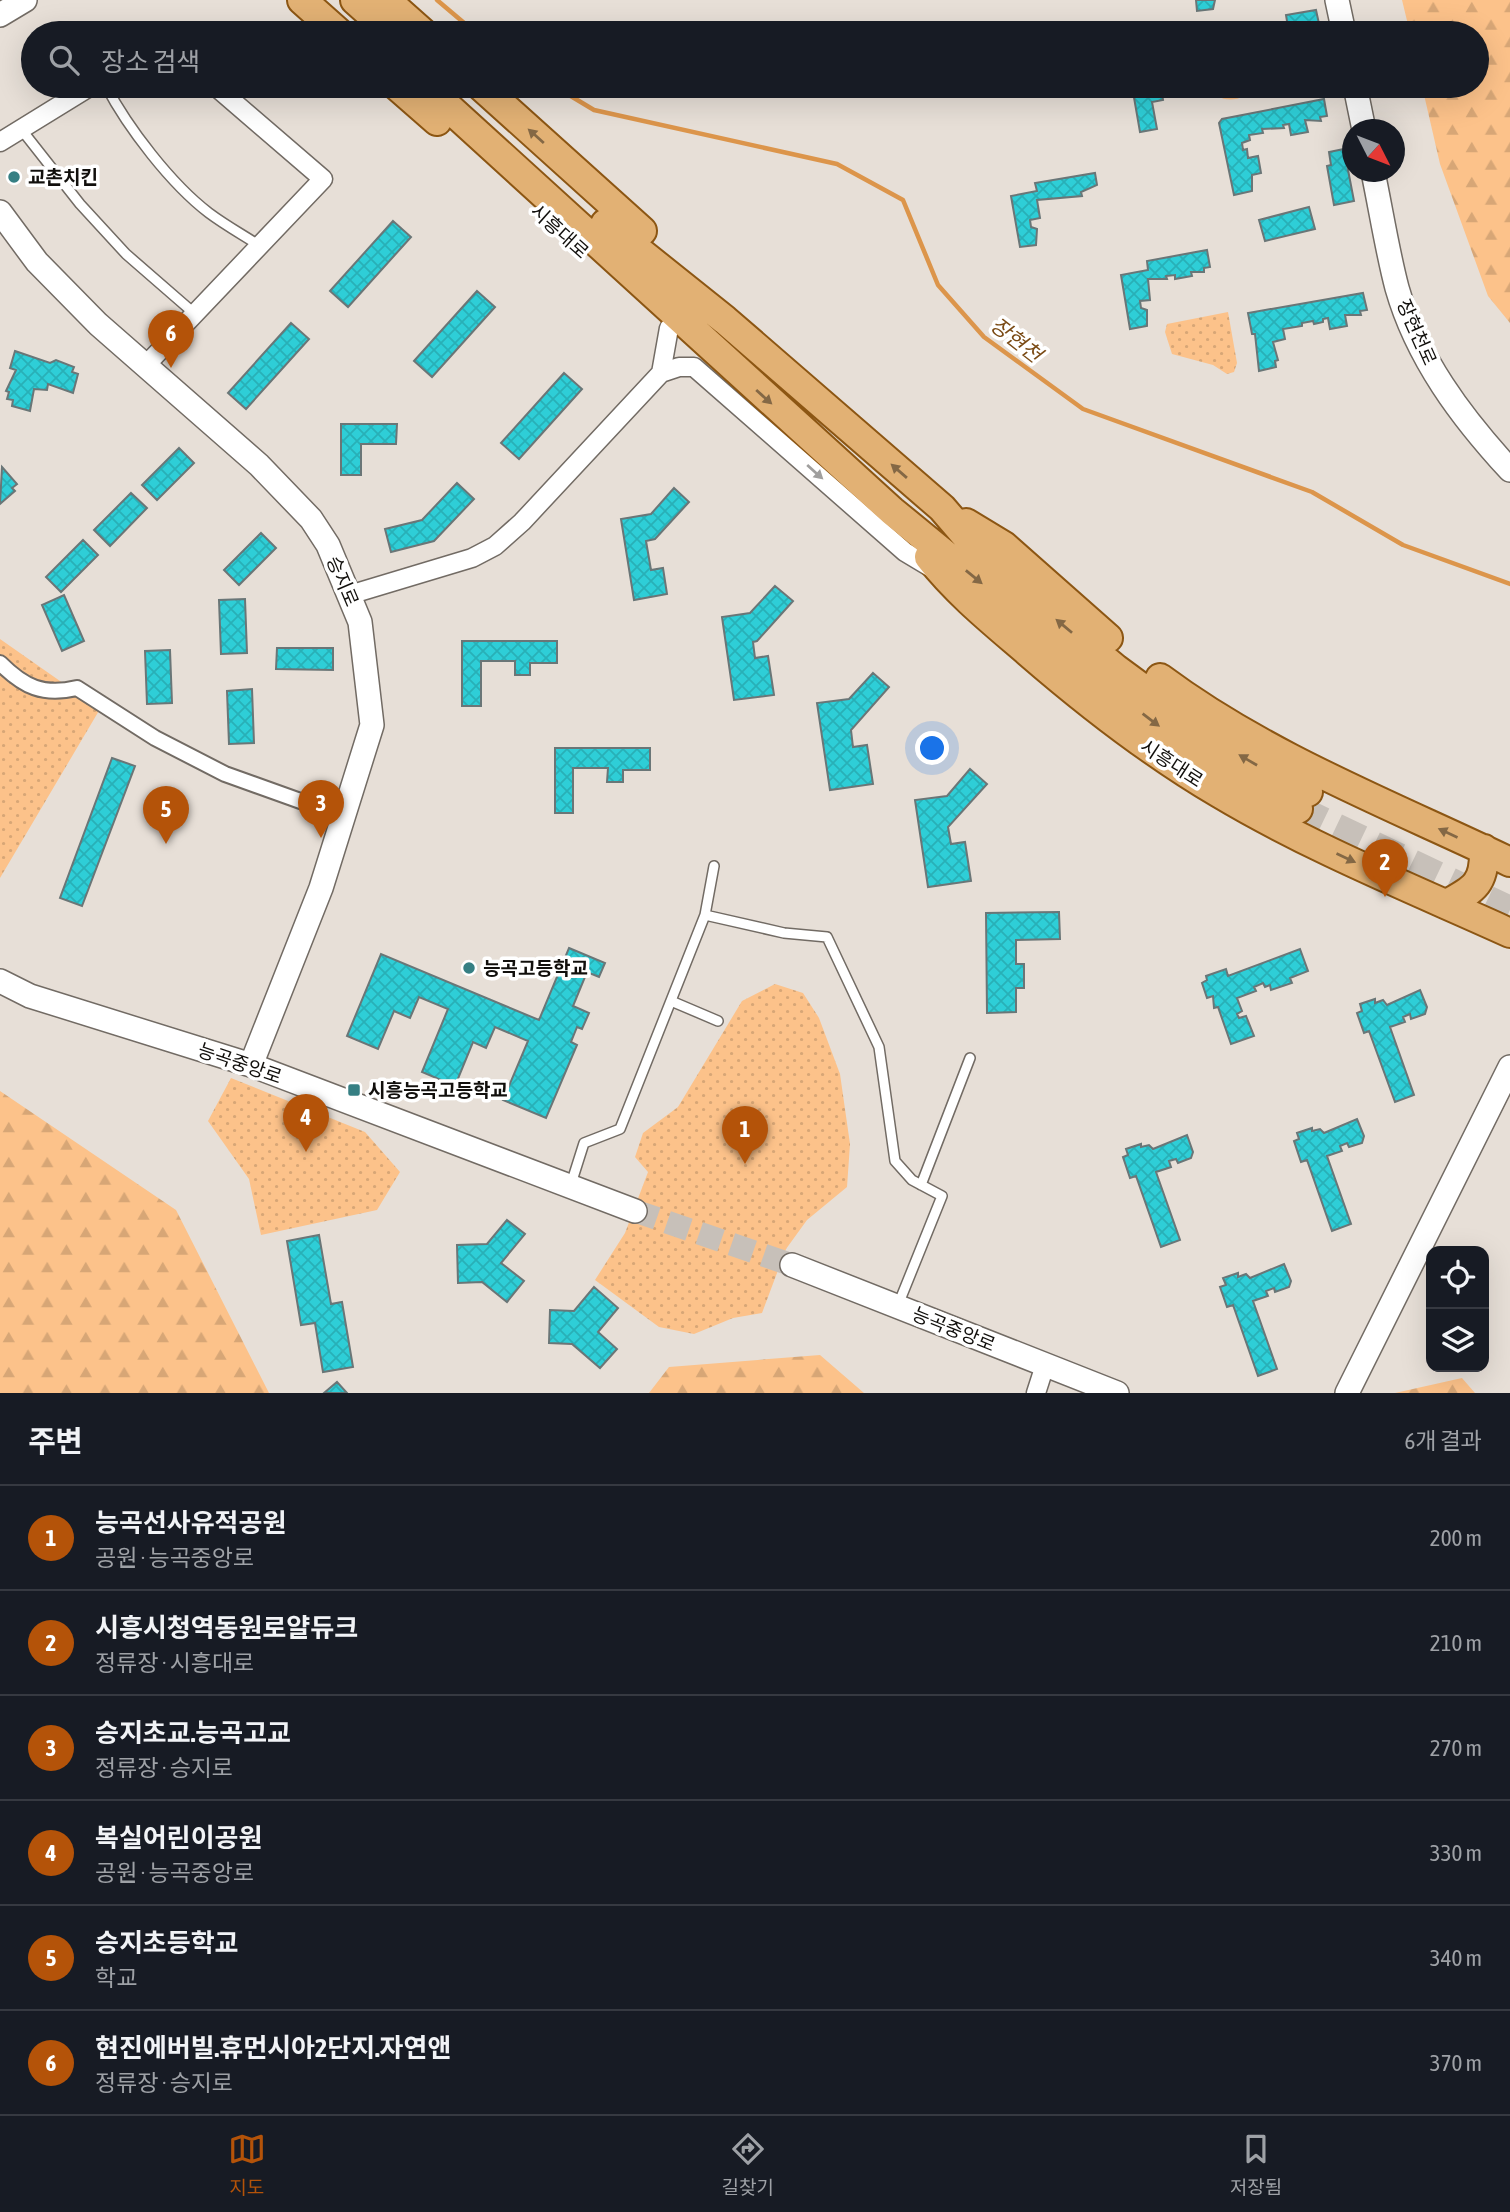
<!DOCTYPE html>
<html lang="ko">
<meta charset="utf-8">
<style>
body{margin:0;font-family:"Asap Condensed","Noto Sans KR",sans-serif;background:#242831;color:#f1f3f6}
.controls{position:absolute;right:21px;bottom:21px;display:grid;overflow:hidden;border-radius:14px;box-shadow:0 7px 28px #0002}
.controls button{width:63px;height:63px;display:grid;place-items:center;padding:0;border:0;border-bottom:2px solid #363941;background:#171b24;color:#f1f3f6;font:35px sans-serif}
.compass{position:absolute;left:1342px;top:119px;width:63px;height:63px;border-radius:50%;background:#171b24;box-shadow:0 7px 28px #0002;rotate:132deg}
.you{position:absolute;left:933px;top:749px;width:24px;height:24px;margin:-18px;border:5px solid #fff;border-radius:50%;background:#1a73e8;box-shadow:0 0 0 10px #1a73e833}
.badge{display:grid;place-items:center;width:46px;height:46px;border-radius:50%;background:#b45309;color:#fff;font-size:23px;font-weight:700}
.pin{position:absolute;translate:-50% -58px;filter:drop-shadow(0 2px 4px #0008)}
.pin::after{content:'';position:absolute;top:37px;width:24px;height:21px;background:inherit;clip-path:polygon(0 0,100% 0,50% 100%)}
.list{margin:0;padding:0;list-style:none}
h2{display:flex;justify-content:space-between;align-items:center;height:91px;margin:0;padding:0 28px;font-size:30px}
h2 small{font-size:23px;font-weight:400;color:#9ea1a6}
.list li{display:grid;grid-template-columns:46px 1fr auto;gap:21px;align-items:center;box-sizing:border-box;height:105px;padding:0 28px;border-top:2px solid #363941}
.list b{display:block;font-size:26px;white-space:nowrap}
.list p{margin:0;font-size:23px;white-space:nowrap;color:#9ea1a6}
.list em{font-size:23px;font-style:normal;color:#9ea1a6}
.icon{flex:none;width:38px;height:38px;fill:none;stroke:currentColor;stroke-width:2;stroke-linecap:round;stroke-linejoin:round}
.map{position:relative;flex:none;width:1510px;height:1393px;overflow:hidden}
.search{position:absolute;background:#171b24;box-shadow:0 7px 28px #0002;left:21px;right:21px;top:21px;height:77px;display:flex;align-items:center;gap:18px;box-sizing:border-box;padding:0 24px;border-radius:38px;color:#9ea1a6;font-size:26px}
.sheet{height:721px;background:#171b24}
nav{display:flex;justify-content:space-around;align-items:center;box-sizing:border-box;height:98px;border-top:2px solid #363941;background:#171b24;font-size:19px;color:#9ea1a6}
nav a{display:grid;justify-items:center;gap:4px}
nav .on{color:#b45309}
.map>svg:first-child{display:block}
.forest{fill:url(#forest-firs)}
.park{fill:url(#park-dots)}
.lines{fill:none;stroke-linecap:round;stroke-linejoin:round}
.stream{stroke:#dc954b;stroke-width:4.5}
.building{fill:url(#building-cross-hatch);stroke:#6a7677;stroke-width:2}
.tertiary-tunnel{stroke:#c7c0b9;stroke-width:23;stroke-dasharray:23 11;stroke-linecap:butt}
.primary-tunnel{stroke:#c7c0b9;stroke-width:28;stroke-dasharray:28 14;stroke-linecap:butt}
.service-casing{stroke:#726b64;stroke-width:12}
.pedestrian-casing{stroke:#726b64;stroke-width:18}
.minor-casing{stroke:#726b64;stroke-width:21}
.tertiary-casing{stroke:#726b64;stroke-width:26}
.primary-casing{stroke:#8c5613;stroke-width:32}
.service{stroke:#fff;stroke-width:9}
.pedestrian{stroke:#fff;stroke-width:14}
.minor{stroke:#fff;stroke-width:18}
.tertiary{stroke:#fff;stroke-width:23}
.primary{stroke:#e2b174;stroke-width:28}
.oneway{fill:#846845}
.oneway2{fill:#a09f9e}
.poi-dot{fill:#367f83;stroke:#fff;stroke-width:2.5}
.labels{text-anchor:middle;stroke-width:7;stroke-linejoin:round;paint-order:stroke}
.poi-label{font-size:19px;font-weight:bold;fill:#110f0c;stroke:#fff;text-anchor:start}
.street-label{font-size:19px;fill:#110f0c;stroke:#fff}
.water-label{font-size:21px;font-style:italic;fill:#7a4a14;stroke:#fff}
</style>
<div class="map">
<svg width="1510" height="1393" viewBox="0 0 1510 1393">
<defs>
<pattern id="forest-firs" width="22" height="20" patternUnits="userSpaceOnUse" patternTransform="scale(1.75)"><rect width="22" height="20" fill="#fcc28a"/><path d="M5 1l3.5 6h-7zM16 11l3.5 6h-7z" fill="#d7a676"/></pattern>
<pattern id="park-dots" width="8" height="8" patternUnits="userSpaceOnUse" patternTransform="scale(1.75)"><rect width="8" height="8" fill="#fcc28a"/><path d="M2 2h.1M6 6h.1" fill="none" stroke="#d7a676" stroke-width="1.8" stroke-linecap="round"/></pattern>
<pattern id="building-cross-hatch" width="8" height="8" patternUnits="userSpaceOnUse" patternTransform="scale(1.75)"><rect width="8" height="8" fill="#2eced7"/><path d="M0 0l8 8M0 8l8-8" fill="none" stroke="#28b0b7"/></pattern>
</defs>
<rect width="100%" height="100%" fill="#e7dfd7"/>
<!-- forest -->
<path class="forest" d="M1402 0H1510V323L1488 296 1440 164 1422 86H1477V33H1410Z
M0 1091 176 1210 269 1393H0Z
M820 1355 864 1393H649L669 1367Z
M1462 1378 1475 1393H1395Z"/>
<!-- park -->
<path class="park" d="M1205 86H1256C1242 104 1219 104 1205 86Z
M1228 312 1237 363 1234 372 1227 374 1213 365 1172 354 1165 332 1167 324Z
M0 639 100 709 0 878Z
M775 984 803 993 819 1018 840 1074 850 1144 847 1187 807 1220 786 1249 762 1313 733 1318 694 1334 659 1327 595 1280 625 1233 648 1172 635 1157 643 1133 678 1107 742 1001Z
M231 1078 365 1132 400 1172 377 1210 261 1235 249 1179 208 1121Z"/>
<g class="lines">
<!-- stream -->
<path class="stream" d="M437 0 476 33
M554 86 594 110 837 164 903 200 938 285 984 337 1083 409 1312 492 1403 545 1510 584"/>
</g>
<!-- building -->
<path class="building" d="M1196 0H1215L1213 9 1197 11Z
M1316 10 1321 33H1289L1286 15Z
M1167 24 1169 33H1121L1135 30Z
M1132 86H1161L1163 100 1152 102 1157 129 1140 132Z
M1324 99 1327 116 1320 117 1321 121 1305 120 1308 132 1291 135 1289 124 1283 125 1284 128 1262 129 1263 133 1249 135 1250 140 1242 143 1243 150 1247 149 1248 158 1258 156 1261 173 1252 175V191L1234 195 1219 123 1222 119Z
M1344 149 1354 201 1334 205 1327 166 1331 165 1329 152Z
M1095 173 1097 185 1081 192 1082 196 1037 200 1040 218 1030 220 1031 227 1037 229 1036 245 1020 247 1011 196 1037 191 1035 183Z
M1309 207 1315 229 1265 241 1259 220Z
M393 221 411 237 348 307 330 291Z
M1207 250 1210 267 1204 268V272H1191L1192 276 1175 279V275L1166 276 1167 279H1148L1150 300 1140 301 1141 308 1147 310V326L1130 329 1121 275 1148 270 1147 261Z
M477 291 495 307 432 377 414 361Z
M1363 293 1367 310 1360 311 1361 315H1345L1347 326 1330 329 1328 318 1323 319V322L1314 324 1313 321 1302 323V326L1283 329 1285 339 1273 342 1278 360 1275 361 1276 367 1259 371 1255 334H1252L1248 313Z
M291 323 309 339 246 409 228 393Z
M15 351 50 363 56 360 74 367 72 372 78 374 73 393 48 384 47 390 34 389 30 411 12 406 13 400 7 399 9 392 6 391 16 370 10 368Z
M564 373 582 389 519 459 501 443Z
M341 424H397L396 444H361V475H341Z
M179 448 194 463 157 500 142 485Z
M2 467 17 484 12 488 15 491 0 504Z
M457 483 474 499 434 541 391 552 385 529 422 520Z
M674 488 689 502 655 539 646 541 651 570 663 568 667 594 634 600 621 519 651 514Z
M131 493 147 508 110 546 94 530Z
M261 533 276 548 239 585 224 570Z
M83 540 98 555 61 592 46 577Z
M775 586 793 601 757 641 753 642 755 658 768 656 774 695 734 700 722 617 750 613Z
M64 595 84 641 62 651 42 605Z
M245 599 247 653 221 654 219 600Z
M462 641H557V663H530V675H515V661H481V706H462Z
M277 648H333V670L276 669Z
M170 650 172 703 147 704 145 651Z
M873 673 889 687 851 730 853 747 867 745 873 784 830 790 817 703 849 699Z
M252 689 254 743 229 744 227 691Z
M555 748H650V770H623V782H607L608 768H573V813H555Z
M112 758 135 766 82 906 60 898Z
M970 769 987 784 948 827 951 844 965 842 971 881 928 887 915 800 947 796Z
M1059 912 1060 939 1016 940V964H1024V988H1016V1012L987 1013 986 913Z
M569 948 605 963 599 977 587 972 573 1006 589 1013 582 1029 577 1027 571 1042 577 1045 546 1118 503 1100 528 1041 495 1027 486 1048 473 1042 455 1086 422 1072 448 1009 419 997 410 1018 394 1011 378 1049 347 1036 381 954 539 1020Z
M1300 949 1308 971 1290 978 1292 983 1271 990 1270 985 1265 987 1263 983 1254 987 1256 991 1237 998 1242 1011 1237 1014 1239 1018 1246 1016 1254 1036 1231 1044 1218 1007 1214 1008 1213 996 1207 998 1202 983 1207 980 1206 976 1226 969 1228 976Z
M1420 990 1427 1007 1425 1014 1411 1019 1410 1014 1403 1017 1405 1022 1390 1027 1414 1095 1395 1102 1369 1031 1364 1033 1357 1013 1362 1011 1360 1004 1375 999V1003L1383 1000 1387 1005Z
M1357 1119 1364 1136 1362 1143 1349 1147 1347 1143 1340 1146 1342 1151 1327 1156 1351 1224 1332 1231 1307 1160 1301 1162 1294 1141 1299 1139 1297 1133 1312 1128V1131L1320 1129 1324 1133Z
M1187 1135 1193 1152 1191 1158 1178 1163 1176 1159 1169 1161 1171 1167 1156 1172 1180 1240 1161 1247 1136 1176 1130 1178 1123 1157 1128 1155 1126 1149 1141 1144V1147L1149 1145 1153 1149Z
M507 1220 525 1234 501 1263 524 1281 507 1302 482 1282 458 1283 457 1245 487 1244Z
M319 1235 331 1304 342 1302 353 1367 323 1372 315 1323 301 1325 287 1241Z
M1284 1264 1291 1281 1289 1287 1275 1292 1274 1288 1266 1291 1268 1296 1253 1301 1277 1369 1258 1376 1233 1305 1227 1307 1220 1287 1226 1285 1223 1278 1238 1273V1277L1246 1274 1250 1278Z
M594 1287 618 1308 598 1332 617 1349 600 1368 572 1344 549 1343 550 1310 574 1311Z
M337 1382 347 1393H324Z"/>
<g class="lines">
<!-- tertiary-tunnel -->
<path class="tertiary-tunnel" d="M635 1211 792 1265"/>
<!-- primary-tunnel -->
<path class="primary-tunnel" d="M1298 809 1510 910"/>
<!-- service casing -->
<g class="service-casing">
<path id="service" d="M106 86C128 128 171 184 209 213 225 225 243 235 260 246
M21 129 80 204 126 254 195 314
M705 915 784 933 827 937 879 1047 895 1161 912 1180 942 1196 898 1305
M671 1001 718 1021
M571 1184 584 1143 620 1129 705 915 714 866
M921 1185 970 1058"/>
</g>
<!-- pedestrian casing -->
<g class="pedestrian-casing">
<path id="pedestrian" d="M0 663C24 687 43 696 77 688L155 738 225 774 345 817"/>
</g>
<!-- minor casing -->
<g class="minor-casing">
<path id="minor" d="M0 142 91 86
M669 328 661 373 679 367H694L905 552 935 570
M146 365 323 179 215 86
M349 595 472 558 495 546 522 522 661 373
M1036 1393 1045 1365"/>
</g>
<!-- tertiary casing -->
<g class="tertiary-casing">
<path id="tertiary" d="M1337 0 1344 33
M0 15 25 0
M1355 86 1364 130
M1373 172C1381 210 1387 250 1397 288 1417 358 1461 417 1510 470
M0 212 37 262 98 324 259 465 311 519 328 545 360 622 372 725 321 888 251 1065
M0 981 30 996 251 1065 635 1211
M792 1265 1117 1393
M1347 1393 1510 1067"/>
</g>
<!-- primary casing -->
<g class="primary-casing">
<path id="primary" d="M302 0 339 33
M355 0 392 33
M386 0 423 33
M397 86 437 121
M425 86 892 511 1104 685 1179 741 1237 778 1298 809
M481 86 642 231
M605 224 725 320 942 508 990 564 1116 669 1192 725 1248 760 1308 792
M966 523 1004 546 1108 638
M929 557C957 593 993 622 1028 652 1088 704 1151 753 1219 793 1311 848 1413 889 1510 933
M1160 678C1266 757 1391 805 1510 862
M1447 904C1475 889 1485 883 1484 849"/>
</g>
<!-- service -->
<use href="#service" class="service"/>
<!-- pedestrian -->
<use href="#pedestrian" class="pedestrian"/>
<!-- minor -->
<use href="#minor" class="minor"/>
<!-- tertiary -->
<use href="#tertiary" class="tertiary"/>
<!-- primary -->
<use href="#primary" class="primary"/>
</g>
<!-- one-way arrows -->
<defs><path id="oneway-solid" d="M-6-.8H1V-3.2L6.5 0L1 3.2V.8H-6Z" transform="scale(1.75)"/></defs>
<g class="oneway">
<use href="#oneway-solid" transform="translate(536 136) rotate(-138)"/>
<use href="#oneway-solid" transform="translate(764 397) rotate(42)"/>
<use href="#oneway-solid" transform="translate(899 471) rotate(-139)"/>
<use href="#oneway-solid" transform="translate(974 577) rotate(39)"/>
<use href="#oneway-solid" transform="translate(1064 626) rotate(-140)"/>
<use href="#oneway-solid" transform="translate(1151 720) rotate(37)"/>
<use href="#oneway-solid" transform="translate(1248 760) rotate(-150)"/>
<use href="#oneway-solid" transform="translate(1448 833) rotate(-155)"/>
<use href="#oneway-solid" transform="translate(1346 858) rotate(25)"/>
</g>
<use class="oneway2" href="#oneway-solid" transform="translate(815 472) rotate(42)"/>
<!-- markers -->
<g class="poi-dot">
<circle cx="14" cy="177" r="7"/>
<circle cx="469" cy="968" r="7"/>
<rect x="347" y="1083" width="14" height="14" rx="3.5"/>
</g>
<g class="labels">
<!-- poi labels -->
<g class="poi-label">
<text x="28" y="184">교촌치킨</text>
<text x="483" y="975">능곡고등학교</text>
<text x="368" y="1097">시흥능곡고등학교</text>
</g>
<!-- street labels -->
<g class="street-label">
<text transform="translate(560 231) rotate(42)" y="7">시흥대로</text>
<text transform="translate(1417 332) rotate(66)" y="7">장현천로</text>
<text transform="translate(343 581) rotate(67)" y="7">승지로</text>
<text transform="translate(1172 763) rotate(33)" y="7">시흥대로</text>
<text transform="translate(240 1063) rotate(19)" y="7">능곡중앙로</text>
<text transform="translate(954 1329) rotate(22)" y="7">능곡중앙로</text>
</g>
<!-- water labels -->
<g class="water-label">
<text transform="translate(1016 340) rotate(38)" y="7">장현천</text>
</g>
</g>
</svg>
<div class="controls">
<button><svg class="icon" aria-label="locate" viewBox="0 0 24 24"><circle cx="12" cy="12" r="6"/><path d="M12 2v4M12 18v4M2 12h4M18 12h4"/></svg></button>
<button><svg class="icon" aria-label="layers" viewBox="0 0 24 24"><path d="M12 4l9 5-9 5-9-5zM3 14l9 5 9-5"/></svg></button>
</div>
<svg class="compass" viewBox="-18 -18 36 36"><path d="M0-13l5 13h-10z" fill="#e53935"/><path d="M0 13l5-13h-10z" fill="#9ea1a6"/></svg>
<div class="you"></div>
<div class="pin badge" style="left:745px;top:1164px">1</div>
<div class="pin badge" style="left:1385px;top:897px">2</div>
<div class="pin badge" style="left:321px;top:838px">3</div>
<div class="pin badge" style="left:306px;top:1152px">4</div>
<div class="pin badge" style="left:166px;top:844px">5</div>
<div class="pin badge" style="left:171px;top:368px">6</div>
<div class="search"><svg class="icon" aria-label="search" viewBox="0 0 24 24"><circle cx="10" cy="10" r="6"/><path d="M15 15l6 6"/></svg>장소 검색</div>
</div>
<section class="sheet">
<h2>주변<small>6개 결과</small></h2>
<ul class="list">
<li><span class="badge">1</span><div><b>능곡선사유적공원</b><p>공원 · 능곡중앙로</p></div><em>200 m</em></li>
<li><span class="badge">2</span><div><b>시흥시청역동원로얄듀크</b><p>정류장 · 시흥대로</p></div><em>210 m</em></li>
<li><span class="badge">3</span><div><b>승지초교.능곡고교</b><p>정류장 · 승지로</p></div><em>270 m</em></li>
<li><span class="badge">4</span><div><b>복실어린이공원</b><p>공원 · 능곡중앙로</p></div><em>330 m</em></li>
<li><span class="badge">5</span><div><b>승지초등학교</b><p>학교</p></div><em>340 m</em></li>
<li><span class="badge">6</span><div><b>현진에버빌.휴먼시아2단지.자연앤</b><p>정류장 · 승지로</p></div><em>370 m</em></li>
</ul>
</section>
<nav>
<a class="on"><svg class="icon" aria-label="map" viewBox="0 0 24 24"><path d="M3 6l6-2 6 2 6-2v14l-6 2-6-2-6 2zM9 4v14M15 6v14"/></svg>지도</a>
<a><svg class="icon" aria-label="directions" viewBox="0 0 24 24"><path d="M12 3l9 9-9 9-9-9zM9 14v-3h6M13 9l2 2-2 2"/></svg>길찾기</a>
<a><svg class="icon" aria-label="saved" viewBox="0 0 24 24"><path d="M7 4h10v16l-5-4-5 4z"/></svg>저장됨</a>
</nav>
